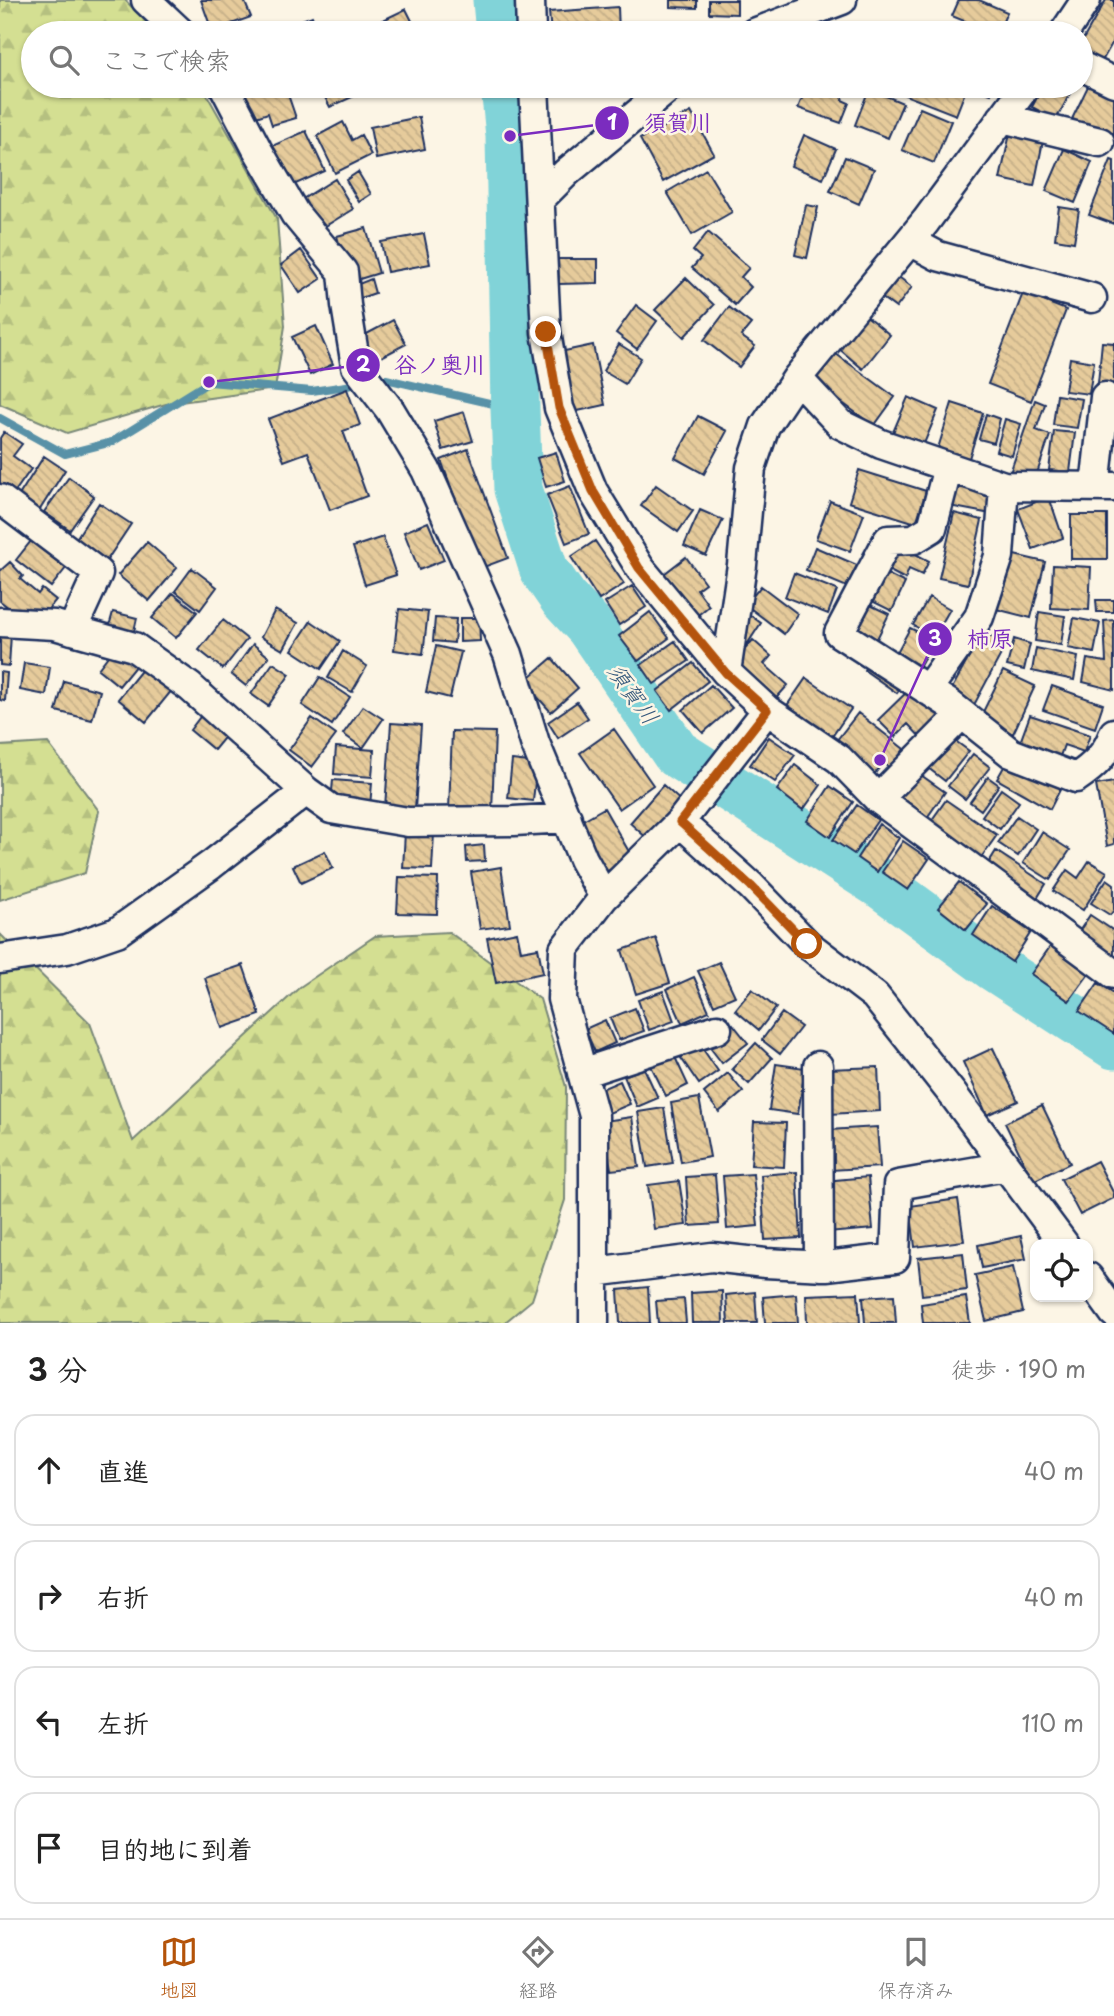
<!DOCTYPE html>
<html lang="ja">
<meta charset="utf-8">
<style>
body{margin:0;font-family:"Playpen Sans","Klee One",sans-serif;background:#f6f6f6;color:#222}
.controls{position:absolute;right:21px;bottom:21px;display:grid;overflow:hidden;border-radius:14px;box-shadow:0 2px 5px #0004}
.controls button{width:63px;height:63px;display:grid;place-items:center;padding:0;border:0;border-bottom:2px solid #e0e0e0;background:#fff;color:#222;font:35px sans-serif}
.stop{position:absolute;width:21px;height:21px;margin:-16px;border:5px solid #b45309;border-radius:50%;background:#fff}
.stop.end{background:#b45309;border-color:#fff;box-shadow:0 2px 7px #0008}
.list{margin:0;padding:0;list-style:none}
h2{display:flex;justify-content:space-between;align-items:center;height:91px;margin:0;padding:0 28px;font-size:30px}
h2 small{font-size:23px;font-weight:400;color:#767676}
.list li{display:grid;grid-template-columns:46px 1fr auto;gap:21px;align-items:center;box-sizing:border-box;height:112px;margin:0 14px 14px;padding:0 14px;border:2px solid #e0e0e0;border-radius:21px}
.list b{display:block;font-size:26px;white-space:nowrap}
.list em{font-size:23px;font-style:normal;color:#767676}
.icon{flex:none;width:38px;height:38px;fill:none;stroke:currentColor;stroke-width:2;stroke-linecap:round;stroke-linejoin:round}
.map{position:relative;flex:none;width:1114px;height:1323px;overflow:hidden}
.search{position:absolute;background:#fff;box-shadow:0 2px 5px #0004;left:21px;right:21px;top:21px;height:77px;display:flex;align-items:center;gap:18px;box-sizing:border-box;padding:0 24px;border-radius:38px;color:#767676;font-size:26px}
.sheet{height:595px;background:#fff}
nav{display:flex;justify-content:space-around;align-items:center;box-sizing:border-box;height:98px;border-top:2px solid #e0e0e0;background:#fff;font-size:19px;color:#767676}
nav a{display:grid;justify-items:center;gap:4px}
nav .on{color:#b45309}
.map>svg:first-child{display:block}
.forest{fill:url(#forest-firs);stroke:#788778;stroke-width:2}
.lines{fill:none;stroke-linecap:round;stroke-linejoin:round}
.stream{stroke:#5891a7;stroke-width:8}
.river{stroke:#81d3d8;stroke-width:49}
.building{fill:url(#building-back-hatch);stroke:#1b2f5e;stroke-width:2}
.minor-casing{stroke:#1b2f5e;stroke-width:33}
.minor{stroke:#fcf5e5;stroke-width:28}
.route{stroke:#b45309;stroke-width:9}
.labels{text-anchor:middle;stroke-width:5;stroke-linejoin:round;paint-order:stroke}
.water-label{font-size:23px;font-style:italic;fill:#34587c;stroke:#fcf5e5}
.leader{fill:none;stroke:#7b2cbf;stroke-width:2.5}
.callout-dot{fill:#7b2cbf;stroke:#fcf5e5;stroke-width:2.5}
.mark-label{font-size:21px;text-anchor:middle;font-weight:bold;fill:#fff}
.callout-label{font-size:23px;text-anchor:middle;font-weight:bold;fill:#7b2cbf;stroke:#fcf5e5;stroke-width:5;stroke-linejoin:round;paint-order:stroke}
</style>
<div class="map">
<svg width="1114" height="1323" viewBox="0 0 1114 1323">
<defs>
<pattern id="forest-firs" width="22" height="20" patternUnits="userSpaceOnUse" patternTransform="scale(1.75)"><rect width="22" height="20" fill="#d4df92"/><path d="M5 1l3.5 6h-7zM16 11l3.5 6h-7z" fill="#b5c080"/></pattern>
<pattern id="building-back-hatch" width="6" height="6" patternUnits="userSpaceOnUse" patternTransform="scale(1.75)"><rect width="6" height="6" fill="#e6cb9b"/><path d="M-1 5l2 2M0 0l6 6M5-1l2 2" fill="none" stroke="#c5af88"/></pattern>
</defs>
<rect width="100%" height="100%" fill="#fcf5e5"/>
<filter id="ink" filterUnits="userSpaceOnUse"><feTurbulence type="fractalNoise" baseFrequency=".0143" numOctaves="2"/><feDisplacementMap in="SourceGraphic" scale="14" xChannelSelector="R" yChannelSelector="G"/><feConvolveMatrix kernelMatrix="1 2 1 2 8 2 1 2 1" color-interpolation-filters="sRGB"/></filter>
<g filter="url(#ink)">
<!-- forest -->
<path class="forest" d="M0 0H125L157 33H33V86H202L277 219 285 326 275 389 166 404 67 433 0 404Z
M48 743 99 811 85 873 0 900V746Z
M449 932 540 999 566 1087 565 1200 532 1300 504 1323H0V934L90 1023 133 1141 300 987 375 936Z"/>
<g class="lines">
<!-- stream -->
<path class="stream" d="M377 381 386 379 515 409
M0 418 65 454 112 442 209 382 312 391 360 384"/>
<!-- river -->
<path class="river" d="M497 0 500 33
M505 86 510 136 515 409 518 489 544 570 564 599 589 626 676 753 882 885 994 967 1114 1045"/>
</g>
<!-- building -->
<path class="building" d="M201 0H244L251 17 212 31Z
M671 0H697V8L671 7Z
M709 0H737V14L709 13Z
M959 0H979L1007 12 998 33H993L952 16Z
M1106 0H1114V40L1102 61 1081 48V43Z
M618 7 619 32 551 33 549 12Z
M406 9 417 31 411 33H356Z
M312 16 318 33H272V32Z
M1089 84 1114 96V139L1072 119Z
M250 86H285L296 118 272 125 268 113 250 119 240 89Z
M319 86H358L361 93 330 107Z
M807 86H847L842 100 849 103 841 123 798 108Z
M909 86H949L965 92 956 115 905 95Z
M967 86H994L991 94Z
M1043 86H1074L1056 120 1032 107Z
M869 89 903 103 888 138 855 125Z
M920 108 951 121 934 163 902 150Z
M691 112 714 154 663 182 640 139Z
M419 117 425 149 376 159 370 127Z
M343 122 352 140 361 135 371 155 335 173 317 136Z
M1011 129 1044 136 1034 186 1000 179Z
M306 131 325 171 289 187 270 147Z
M804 135 836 149 823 179 791 166Z
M1064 149 1092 162 1075 203 1046 191Z
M845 157 874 169 859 204 830 191Z
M1111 160 1114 161V224L1089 215Z
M706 169 732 212 692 235 667 192Z
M358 172 371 194 359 202 346 180Z
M335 179 353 209 319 230 301 200Z
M806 205 818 207 807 258 795 255Z
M1059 207 1079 210 1074 242 1055 239Z
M366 228 379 273 350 282 337 236Z
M708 232 749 268 741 277 751 287 735 305 692 268 701 258 693 251Z
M424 234 430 264 387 272 381 242Z
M301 250 321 279 300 293 281 265Z
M558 259H598V283L559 284Z
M896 275 912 287 896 308 881 297Z
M686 278 714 305 684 337 655 310Z
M371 279 375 293 355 300 351 287Z
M1023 293 1066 310 1031 401 988 384Z
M636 305 657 321 637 349 616 333Z
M729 307 751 324 741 336 755 346 739 367 704 340Z
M864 314 890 335 863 369 837 347Z
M393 320 406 344 374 361 361 337Z
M316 326 333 364 310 375 292 337Z
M1102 342 1114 343V384L1098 383Z
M619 344 641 358 625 384 603 371Z
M593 345 605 405 573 412 560 352Z
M832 351 895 397 874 426 811 380Z
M1070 358 1094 362 1089 394 1065 391Z
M347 389 360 425 343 431 367 496 330 510 308 452 284 461 268 419Z
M1057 395 1082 399 1077 428 1053 425Z
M908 397 938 410 921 451 891 437Z
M1035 400 1045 404 1036 430 1050 435 1033 485 1009 476Z
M952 403 983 413 966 468 935 458Z
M464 412 473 441 443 450 434 421Z
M986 414 1000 419 994 443 979 439Z
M698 416 727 431 704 474 675 458Z
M1005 419 1021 424 1012 456 996 451Z
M1054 431 1075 433 1070 472 1049 470Z
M4 432 22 444 13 456 31 469 14 493 0 483V438Z
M468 449 508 558 481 568 441 460Z
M556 452 565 481 546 487 537 458Z
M44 456 65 470 39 511 18 497Z
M859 470 926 491 916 523 849 502Z
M69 477 94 496 70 530 44 512Z
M955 480 997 489 991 514 949 506Z
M656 485 693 511 678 532 641 506Z
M570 486 589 534 566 543 547 495Z
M1049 497 1063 538 1033 549 1018 509Z
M830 501 864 514 850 551 816 539Z
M99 503 131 524 105 563 74 542Z
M700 510 723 520 706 556 684 546Z
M954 513 982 520 968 584 939 578Z
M1071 515H1107V559H1071Z
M428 522 444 560 419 570 404 532Z
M383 537 396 575 365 585 353 547Z
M31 541 66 568 51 587 16 560Z
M595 541 624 584 599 600 571 557Z
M147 542 177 568 149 601 118 575Z
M898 545 929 561 922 575 909 569 905 579 886 569Z
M815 547 857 565 847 587 806 570Z
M1010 554 1045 562 1031 618 996 609Z
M686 557 705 583 697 589 709 606 693 619 660 577Z
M10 562 23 576 20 579 38 594 42 589 56 600 40 619 28 608 21 617 0 601V571Z
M1053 565 1091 567 1089 610 1051 608Z
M192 568 217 587 200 610 175 591Z
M883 572 905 583 892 611 870 600Z
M794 573 837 590 828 614 785 597Z
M632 586 646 607 619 625 605 603Z
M761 586 798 614 784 634 746 605Z
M173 593 197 612 176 638 152 618Z
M929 597 950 609 934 637 913 625Z
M1096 600H1114V612H1097Z
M866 603 889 614 875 643 852 632Z
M399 609 428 612 423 654 394 650Z
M275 610 298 623 283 650 261 637Z
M113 612 137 618 133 636 108 630Z
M650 612 669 638 638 661 619 636Z
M1039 612 1065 616 1061 645 1035 641Z
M747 613 761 623 746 646 731 636Z
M435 618 456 619 454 643 433 641Z
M460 618H479L480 641 460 642Z
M1074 618 1100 623 1094 653 1068 648Z
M223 620 247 639 223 669 199 650Z
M1114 620V690L1083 682 1087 659 1106 662 1104 621Z
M311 621 340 641 321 669 292 650Z
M910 628 934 640 920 666 896 654Z
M983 632 1006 645 974 705 950 692Z
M0 634H11L9 666 0 665Z
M1014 639 1030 644 1024 670 1007 666Z
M753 640 771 656 764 664 788 685 771 704 729 668Z
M675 641 689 661 654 684 641 665Z
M253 644 269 657 246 686 231 674Z
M436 646 461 652 450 698 426 692Z
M115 647 137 664 119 686 98 669Z
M1036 648 1078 657 1074 680 1032 671Z
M343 651 367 666 352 692 328 678Z
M552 658 578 688 551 712 524 682Z
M872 658 905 682 897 693 864 670Z
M24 663 50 667 46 695 20 690Z
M273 663 290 674 268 706 251 694Z
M693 663 708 681 671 710 657 691Z
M144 667 173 689 146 722 118 699Z
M1003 671 1035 686 1013 734 980 718Z
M0 672 7 673 5 701 0 700Z
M320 677 350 697 332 725 302 705Z
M806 678 851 709 831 738 786 707Z
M64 681 100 691 92 720 56 711Z
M711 685 732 708 703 733 683 710Z
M1052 686 1103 704 1095 728 1043 710Z
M912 687 942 718 922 739 908 724 895 737 878 720Z
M577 702 588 718 558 738 548 722Z
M363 706 383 719 363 748 343 734Z
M203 713 228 733 214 750 190 730Z
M858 713 904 749 890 768 883 763 873 776 833 745Z
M1030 715 1090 735 1084 752 1064 745 1058 762 1018 748Z
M312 718 336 735 312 767 289 750Z
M391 723 421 725 415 809 385 807Z
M614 729 653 785 619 809 580 753Z
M452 731 495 732 492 812 449 810Z
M769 737 795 755 775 782 750 765Z
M950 737 969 751 945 781 927 767Z
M336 747 374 750 372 777 334 774Z
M973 754 990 767 965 799 948 786Z
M1010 756 1062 786 1050 809 997 779Z
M512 760 537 763 533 801 508 798Z
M795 765 821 785 803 810 777 790Z
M911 768 945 792 926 819 892 795Z
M988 777 999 785 981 810 970 802Z
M333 780 372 783 370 806 331 802Z
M1114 782V844L1107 846 1096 785Z
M663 785 683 803 650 841 630 823Z
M830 786 853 802 830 837 807 821Z
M1001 789 1019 802 1000 829 982 816Z
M946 800 997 835 980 859 929 824Z
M857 805 878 820 854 854 833 840Z
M604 808 632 857 604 873 576 824Z
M1017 816 1036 829 1018 856 998 843Z
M879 824 899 838 877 872 857 858Z
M405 832 434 833 432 869 403 868Z
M1042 832 1070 850 1050 880 1023 863Z
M903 841 929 859 908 890 882 872Z
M484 845 485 861 467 862 466 847Z
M325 851 333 868 301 883 293 866Z
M996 851 1046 884 1036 900 986 867Z
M1089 861 1107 872 1083 910 1053 891 1067 870 1078 878Z
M501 867 510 925 480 929 471 872Z
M399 877 438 878 437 914 397 913Z
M1107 879 1114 884V910L1110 915 1091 903Z
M959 882 987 904 966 930 938 908Z
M992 906 1031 932 1012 962 973 935Z
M1090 915 1114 931V957L1078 933Z
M517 932 521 951 538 948 543 973 496 983 487 938Z
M656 938 670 983 636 994 622 950Z
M1052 944 1091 971 1069 1001 1031 974Z
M719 962 735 996 714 1005 698 971Z
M243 965 260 1015 222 1028 205 978Z
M694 977 709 1011 682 1023 667 989Z
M1098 983 1114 993V1034L1079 1011Z
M752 989 776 1008 759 1030 735 1010Z
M663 991 674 1021 649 1030 638 1000Z
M635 1008 644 1031 619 1040 610 1018Z
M782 1013 801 1027 780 1054 762 1040Z
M605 1020 615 1043 595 1052 585 1029Z
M733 1024 748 1043 722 1063 708 1045Z
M756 1043 772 1058 749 1084 732 1069Z
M700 1045 718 1071 699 1084 681 1058Z
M993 1048 1018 1101 987 1115 963 1062Z
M674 1055 688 1085 666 1096 651 1066Z
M776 1064 805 1068 798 1114 769 1110Z
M878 1067 880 1111 830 1114 828 1069Z
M644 1068 658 1098 637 1107 624 1076Z
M728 1073 743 1092 719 1112 704 1093Z
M620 1081 630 1104 609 1113 599 1090Z
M699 1098 710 1157 681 1162 671 1103Z
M1042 1105 1070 1163 1033 1181 1005 1123Z
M664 1108 673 1163 647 1167 638 1112Z
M632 1117 639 1167 611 1170 604 1121Z
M754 1122 786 1123 784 1167 751 1165Z
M877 1127 880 1167 831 1170 829 1130Z
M1097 1161 1114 1194V1198L1080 1215 1061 1179Z
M797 1172 801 1238 765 1240 761 1175Z
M753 1174 758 1226 727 1229 723 1176Z
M715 1175 719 1224 689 1226 686 1177Z
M868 1177 873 1229 828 1233 824 1181Z
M679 1181 686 1225 654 1229 648 1185Z
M958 1199 964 1241 915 1247 910 1206Z
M1021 1236 1026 1259 982 1268 978 1245Z
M963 1253 967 1290 922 1295 918 1258Z
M1013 1267 1023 1312 986 1321 975 1275Z
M648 1287 650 1323H620L618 1290Z
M722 1291 723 1323H692L691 1293Z
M755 1292 757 1323H728L726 1295Z
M858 1293 860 1323H807L806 1295Z
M796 1294 798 1323H765L763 1297Z
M894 1295 896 1323H865L863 1297Z
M966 1297 970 1323H923L921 1304Z
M684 1299 686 1323H658L656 1301Z"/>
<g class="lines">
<!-- minor casing -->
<g class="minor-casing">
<path id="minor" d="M146 0 181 33
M530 0 531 33
M754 33 842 0
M1064 33 1086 0
M1081 66 1114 82
M224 86 257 149 295 214 343 272 346 305 356 366 390 410 426 470 508 654 535 743 583 859 604 897
M534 86 546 332 559 408 593 491 640 568 726 672 767 710 839 759 878 799 1114 974
M1002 118 1100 142
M540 199 567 172 671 86
M910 241 938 256 1092 298
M797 378 840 424 881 444 1004 486 1114 487
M948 467 932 528 914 539 888 540 839 633 948 703 1011 753 1076 778C1094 766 1107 754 1114 733
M1095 487 1105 397
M0 499 98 573 72 630
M0 622 55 625 134 647 190 687 306 791 331 809 408 822 514 821 567 818
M726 672 742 565 751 468 765 426 797 378 926 221 1026 86
M927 690 979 617 999 556 1004 486
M878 799 962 714
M680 822 751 886 807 944 875 996 954 1096 1064 1244
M0 959 67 949 117 932 211 865 306 791
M818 1066 819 1266
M582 1073 717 1029
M594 1272 712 1257 765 1263 826 1266 895 1258 898 1185 1006 1166
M1088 1277 1114 1313
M594 1323V1116L562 999 564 949 604 897 680 822 767 710"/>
</g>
<!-- minor -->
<use href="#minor" class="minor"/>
</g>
</g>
<g class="lines" filter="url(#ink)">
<!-- route -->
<path class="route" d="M546 332 559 408 593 491 639 568 726 673 767 710 680 822 751 886 807 944"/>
</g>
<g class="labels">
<!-- water labels -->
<g class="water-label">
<text transform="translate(633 694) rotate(54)" y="8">須賀川</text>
</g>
</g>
<!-- callouts -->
<path class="leader" d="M510 136L612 123M209 382L363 365M880 760L935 639"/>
<g class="callout-dot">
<circle cx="510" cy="136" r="7"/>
<circle cx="209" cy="382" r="7"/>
<circle cx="880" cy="760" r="7"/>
<circle cx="612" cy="123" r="18"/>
<circle cx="363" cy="365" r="18"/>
<circle cx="935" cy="639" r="18"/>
</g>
<g class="mark-label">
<text x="612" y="130">1</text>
<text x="363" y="372">2</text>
<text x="935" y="646">3</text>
</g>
<g class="callout-label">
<text x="678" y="131">須賀川</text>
<text x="440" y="373">谷ノ奥川</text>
<text x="990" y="647">柿原</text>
</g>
</svg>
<div class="controls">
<button><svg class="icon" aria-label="locate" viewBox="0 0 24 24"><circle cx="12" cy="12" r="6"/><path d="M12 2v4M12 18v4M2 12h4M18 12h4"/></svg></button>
</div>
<div class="stop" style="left:807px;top:944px"></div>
<div class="stop end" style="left:546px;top:332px"></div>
<div class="search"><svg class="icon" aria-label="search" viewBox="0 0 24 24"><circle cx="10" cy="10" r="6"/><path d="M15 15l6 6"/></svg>ここで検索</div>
</div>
<section class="sheet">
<h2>3 分<small>徒歩 · 190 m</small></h2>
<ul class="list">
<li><svg class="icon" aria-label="ahead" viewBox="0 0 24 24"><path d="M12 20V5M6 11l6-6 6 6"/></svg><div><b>直進</b></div><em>40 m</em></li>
<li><svg class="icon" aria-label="right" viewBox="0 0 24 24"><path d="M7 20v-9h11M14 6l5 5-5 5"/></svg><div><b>右折</b></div><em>40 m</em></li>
<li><svg class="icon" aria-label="left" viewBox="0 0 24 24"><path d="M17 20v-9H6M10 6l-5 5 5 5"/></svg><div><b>左折</b></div><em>110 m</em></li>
<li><svg class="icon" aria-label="arrive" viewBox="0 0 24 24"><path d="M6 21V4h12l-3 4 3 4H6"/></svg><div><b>目的地に到着</b></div></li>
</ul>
</section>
<nav>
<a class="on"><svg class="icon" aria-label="map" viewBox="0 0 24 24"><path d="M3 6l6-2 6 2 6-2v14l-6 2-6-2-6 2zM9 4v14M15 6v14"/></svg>地図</a>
<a><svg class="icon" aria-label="directions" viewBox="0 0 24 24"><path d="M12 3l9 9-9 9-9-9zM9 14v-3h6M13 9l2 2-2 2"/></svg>経路</a>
<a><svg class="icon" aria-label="saved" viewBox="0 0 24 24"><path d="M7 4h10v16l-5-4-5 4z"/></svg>保存済み</a>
</nav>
